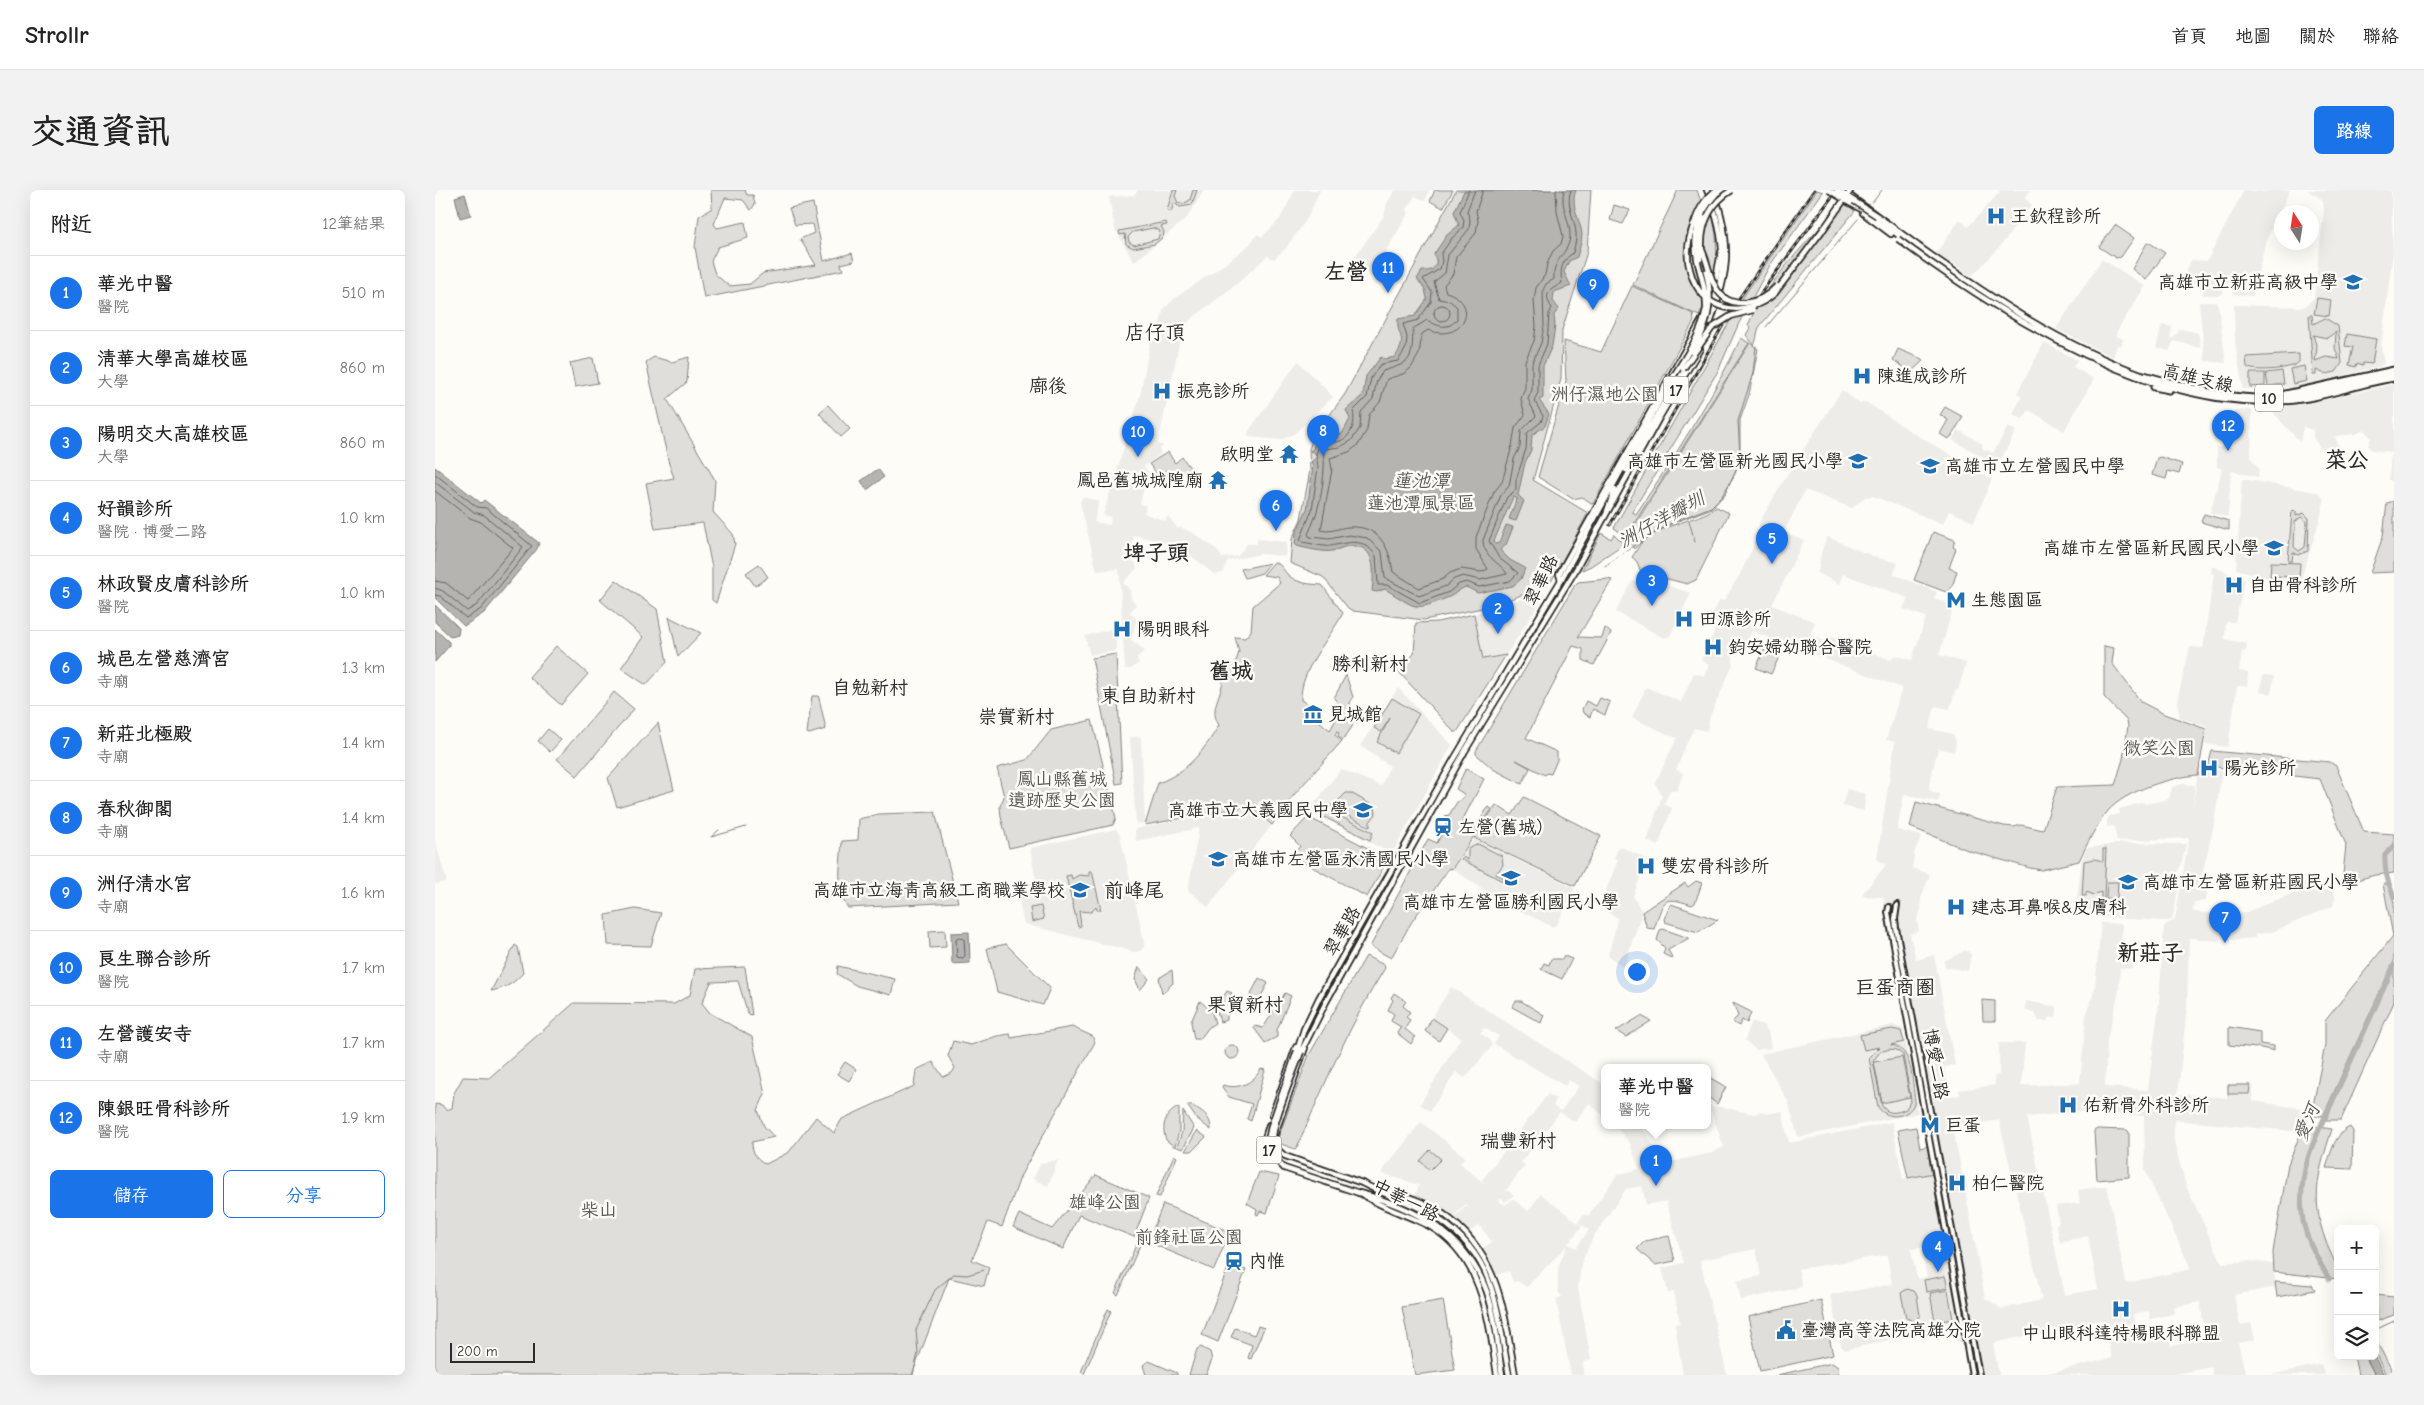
<!DOCTYPE html>
<html lang="zh-TW">
<meta charset="utf-8">
<style>
body{margin:0;font-family:"Comic Neue","LXGW WenKai TC",sans-serif;background:#f2f2f2;color:#222}
.controls{position:absolute;right:15px;bottom:15px;display:grid;overflow:hidden;border-radius:8px;box-shadow:0 5px 20px #0002}
.controls button{width:45px;height:45px;display:grid;place-items:center;padding:0;border:0;border-bottom:1px solid #e0e0e0;background:#fff;color:#222;font:25px sans-serif}
.compass{position:absolute;left:1839px;top:15px;width:45px;height:45px;border-radius:50%;background:#fff;box-shadow:0 5px 20px #0002;rotate:348deg}
.scale{position:absolute;left:15px;bottom:12px;width:85px;box-sizing:border-box;padding-left:5px;border:2px solid #2b2b2b;border-top:0;font-size:14px;line-height:18px;white-space:nowrap;color:#2b2b2b;-webkit-text-stroke:4px #fdfcf7;paint-order:stroke}
.you{position:absolute;left:1201px;top:781px;width:18px;height:18px;margin:-12px;border:4px solid #fff;border-radius:50%;background:#1a73e8;box-shadow:0 0 0 8px #1a73e833}
.badge{display:grid;place-items:center;width:32px;height:32px;border-radius:50%;background:#1a73e8;color:#fff;font-size:16px;font-weight:700}
.pin{position:absolute;translate:-50% -41px;filter:drop-shadow(0 1px 2px #0008)}
.pin::after{content:'';position:absolute;top:26px;width:18px;height:15px;background:inherit;clip-path:polygon(0 0,100% 0,50% 100%)}
.popup{position:absolute;left:1166px;top:874px;width:110px;height:65px;box-sizing:border-box;display:grid;place-content:center;border-radius:8px;background:#fff;filter:drop-shadow(0 1px 4px #0005);font-size:16px;white-space:nowrap;color:#767676}
.popup b{font-size:19px;color:#222}
.popup::after{content:'';position:absolute;left:50%;top:100%;margin-left:-10px;border:10px solid transparent;border-top-color:#fff}
.list{margin:0;padding:0;list-style:none}
h2{display:flex;justify-content:space-between;align-items:center;height:65px;margin:0;padding:0 20px;font-size:21px}
h2 small{font-size:16px;font-weight:400;color:#767676}
.list li{display:grid;grid-template-columns:32px 1fr auto;gap:15px;align-items:center;box-sizing:border-box;height:75px;padding:0 20px;border-top:1px solid #e0e0e0}
.list b{display:block;font-size:19px;white-space:nowrap}
.list p{margin:0;font-size:16px;white-space:nowrap;color:#767676}
.list em{font-size:16px;font-style:normal;color:#767676}
.actions{display:flex;gap:10px;padding:15px 20px}
.actions a{flex:1;padding:11px 0;border:1px solid #1a73e8;border-radius:8px;text-align:center;font-size:18px;color:#1a73e8}
.actions .main{background:#1a73e8;color:#fff}
.icon{flex:none;width:28px;height:28px;fill:none;stroke:currentColor;stroke-width:2;stroke-linecap:round;stroke-linejoin:round}
.map{position:relative;flex:none;width:1959px;height:1185px;overflow:hidden;border-radius:8px}
header{display:flex;align-items:center;gap:30px;box-sizing:border-box;height:70px;padding:0 25px;background:#fff;border-bottom:1px solid #e0e0e0}
header strong{font-size:24px}
nav{display:flex;gap:28px;margin-inline-start:auto;font-size:18px}
.intro{display:flex;align-items:center;justify-content:space-between;box-sizing:border-box;height:120px;padding:0 30px}
h1{margin:0;font-size:35px}
.button{padding:12px 22px;border-radius:8px;background:#1a73e8;color:#fff;font-size:18px;font-weight:700}
main{display:flex;gap:30px;padding:0 30px}
aside{flex:1;background:#fff;border-radius:8px;box-shadow:0 5px 20px #0002}
.map>svg:first-child{display:block}
.built{fill:#edece8;fill-rule:evenodd}
.green{fill:#dfdeda;stroke:#858482;fill-rule:evenodd}
.water{fill:#b5b4b1;stroke:#7e7d7b}
.lines{fill:none;stroke-linecap:round;stroke-linejoin:round}
.shore{stroke:#626261;stroke-width:1}
.stream{stroke:#7e7d7b;stroke-width:1}
.river{stroke:#b5b4b1;stroke-width:5}
.secondary-casing{stroke:#2b2b2b;stroke-width:8}
.primary-casing{stroke:#2b2b2b;stroke-width:8}
.trunk-casing{stroke:#2b2b2b;stroke-width:8}
.motorway-casing{stroke:#2b2b2b;stroke-width:9}
.secondary{stroke:#fdfcf7;stroke-width:4}
.primary{stroke:#fdfcf7;stroke-width:4.5}
.trunk{stroke:#fdfcf7;stroke-width:4.5}
.motorway{stroke:#fdfcf7;stroke-width:5}
.rail-casing{stroke:#2b2b2b;stroke-width:3}
.rail{stroke:#fdfcf7;stroke-width:1;stroke-dasharray:4;stroke-linecap:butt}
.primary-bridge-casing{stroke:#2b2b2b;stroke-width:8;stroke-linecap:butt}
.trunk-bridge-casing{stroke:#2b2b2b;stroke-width:8;stroke-linecap:butt}
.primary-bridge{stroke:#fdfcf7;stroke-width:4.5}
.trunk-bridge{stroke:#fdfcf7;stroke-width:4.5}
.labels{text-anchor:middle;stroke-width:5;stroke-linejoin:round;paint-order:stroke}
.shield{fill:#fdfcf7;stroke:#6a6a68;stroke-width:1}
.shield-label{font-size:16px;font-weight:bold;fill:#2b2b2b}
.poi-label{font-size:18px;fill:#2b2b2b;stroke:#fdfcf7;text-anchor:start}
.street-label{font-size:18px;fill:#2b2b2b;stroke:#fdfcf7}
.park-label{font-size:18px;fill:#585857;stroke:#fdfcf7}
.neighbourhood-label{font-size:19px;fill:#2b2b2b;stroke:#fdfcf7}
.water-label{font-size:19px;font-style:italic;fill:#5b5b5a;stroke:#fdfcf7}
.quarter-label{font-size:20px;fill:#2b2b2b;stroke:#fdfcf7}
.district-label{font-size:22px;font-weight:bold;fill:#2b2b2b;stroke:#fdfcf7}
</style>
<header>
<strong>Strollr</strong>
<nav><a>首頁</a><a>地圖</a><a>關於</a><a>聯絡</a></nav>
</header>
<div class="intro"><h1>交通資訊</h1><a class="button">路線</a></div>
<main>
<aside>
<h2>附近<small>12筆結果</small></h2>
<ul class="list">
<li><span class="badge">1</span><div><b>華光中醫</b><p>醫院</p></div><em>510 m</em></li>
<li><span class="badge">2</span><div><b>清華大學高雄校區</b><p>大學</p></div><em>860 m</em></li>
<li><span class="badge">3</span><div><b>陽明交大高雄校區</b><p>大學</p></div><em>860 m</em></li>
<li><span class="badge">4</span><div><b>好韻診所</b><p>醫院 · 博愛二路</p></div><em>1.0 km</em></li>
<li><span class="badge">5</span><div><b>林政賢皮膚科診所</b><p>醫院</p></div><em>1.0 km</em></li>
<li><span class="badge">6</span><div><b>城邑左營慈濟宮</b><p>寺廟</p></div><em>1.3 km</em></li>
<li><span class="badge">7</span><div><b>新莊北極殿</b><p>寺廟</p></div><em>1.4 km</em></li>
<li><span class="badge">8</span><div><b>春秋御閣</b><p>寺廟</p></div><em>1.4 km</em></li>
<li><span class="badge">9</span><div><b>洲仔清水宮</b><p>寺廟</p></div><em>1.6 km</em></li>
<li><span class="badge">10</span><div><b>良生聯合診所</b><p>醫院</p></div><em>1.7 km</em></li>
<li><span class="badge">11</span><div><b>左營護安寺</b><p>寺廟</p></div><em>1.7 km</em></li>
<li><span class="badge">12</span><div><b>陳銀旺骨科診所</b><p>醫院</p></div><em>1.9 km</em></li>
</ul>
<div class="actions"><a class="main">儲存</a><a>分享</a></div>
</aside>
<div class="map">
<svg width="1959" height="1185" viewBox="0 0 1959 1185">
<rect width="100%" height="100%" fill="#fdfcf7"/>
<filter id="ink" filterUnits="userSpaceOnUse"><feTurbulence type="fractalNoise" baseFrequency=".02" numOctaves="2"/><feDisplacementMap in="SourceGraphic" scale="10" xChannelSelector="R" yChannelSelector="G"/><feConvolveMatrix kernelMatrix="1 2 1 2 8 2 1 2 1" color-interpolation-filters="sRGB"/></filter>
<g filter="url(#ink)">
<!-- built -->
<path class="built" d="M703 0H769L752 28 699 72 680 39 674 7 699 5Z
M860 0H885L872 29 850 59 839 69 832 66 804 92 755 130 747 140 723 254 729 256 724 259 726 264 709 276 716 285 713 299 709 298 705 314 711 316 709 323 730 331 733 326 743 339 745 337 758 343 781 359 787 368 803 366 812 354H822V349L852 352 850 366 825 364 792 371 789 382 780 385 744 356 699 345 695 370 700 372 702 378 688 393 695 400 696 409 701 414 695 423 702 429 696 450 710 461 701 468 704 473 696 479H690L684 379 662 381 645 312 647 307 664 311 659 332 675 335 676 327 668 325 705 206 716 148 726 146 728 140 724 138 729 119 740 108 790 74 816 53 822 44 827 47 845 29Z
M960 0H994L990 11 980 6 971 20 974 22 936 87 922 72 921 65 949 26 952 13Z
M1564 0H1596L1589 8 1597 15 1563 59 1536 87 1518 73H1512L1500 65 1525 29 1533 37 1565 2Z
M1809 0 1832 2 1833 0H1855L1830 53 1818 106 1798 104V94L1789 93H1777L1789 94 1788 102 1785 105H1768V93L1746 92 1756 70 1772 71Z
M1872 0H1956L1958 62 1946 156 1949 173 1946 176 1874 194 1843 199H1808L1800 152 1799 115 1869 117 1879 108 1889 20 1888 10Z
M1667 69 1710 96 1682 141 1681 146 1688 149 1686 156 1682 155 1678 167 1621 139Z
M1764 112H1781L1783 115 1791 173 1770 171Z
M1727 135 1737 137 1735 148H1739L1745 139 1763 143 1766 158 1739 151 1734 161 1721 158Z
M1609 153 1642 170 1638 177 1659 189 1629 241 1594 220 1588 229 1578 224 1587 206 1582 203Z
M863 171 898 207 859 244 845 250 814 247 813 242Z
M1959 194V291L1954 290 1956 262 1937 260 1933 256 1936 248 1929 240 1921 244 1900 246 1905 259 1899 261 1894 256 1886 260 1878 247V240L1868 237 1865 252 1835 219 1875 213Z
M1407 200 1425 214 1431 212 1475 241 1557 289 1539 332 1514 321 1508 334 1438 306 1430 307 1417 318 1370 300 1349 342 1369 350 1337 415 1380 432 1375 445 1391 452 1394 446 1456 470 1460 465 1477 470 1491 427 1468 419 1473 408 1408 384 1404 394 1383 383 1386 363 1392 347 1440 367 1463 373 1458 384 1502 402 1499 408 1519 415 1504 465 1531 473 1523 500 1520 501 1515 519 1500 516 1494 539 1518 544 1521 552 1519 562 1503 558 1494 596 1495 601 1505 604 1503 612 1469 604 1462 640 1487 646 1480 660 1477 678 1495 684 1486 708V720L1482 729 1484 741 1475 744 1481 770 1499 765 1520 875 1509 877 1516 906 1525 905 1524 900 1560 895 1559 886 1564 885V853H1590L1586 896 1645 893 1651 826 1660 798 1666 733 1687 734 1686 756 1698 757 1697 779 1685 778 1684 801 1672 850 1670 897 1713 900 1724 813 1729 736 1740 730 1754 648 1682 651 1679 636 1672 637V632L1674 626 1685 624 1684 619 1709 612 1710 614 1734 609 1737 597 1748 594 1760 595 1757 621 1764 576 1787 581 1778 639 1766 689 1774 691 1771 711 1759 712 1758 722 1792 724 1812 722 1861 702 1860 699 1868 695V692L1882 694V703L1898 698 1900 708 1898 716 1837 742 1820 744V748L1797 750V745H1785V751L1754 748 1752 815 1743 904 1792 908V894L1818 895V911L1877 920 1867 942 1739 930V952L1751 996 1787 1073 1816 1071 1838 1074 1841 1097 1799 1105 1805 1135 1816 1133 1820 1150 1803 1153 1811 1185H1778L1776 1177 1736 1185H1605L1677 1168 1667 1130 1558 1153 1564 1185H1534L1528 1155 1519 1149 1516 1136 1410 1160 1406 1156 1395 1105 1457 1094 1452 1065 1363 1079 1367 1097 1306 1110 1302 1091 1326 1086 1321 1059 1265 1070 1292 1185H1248L1240 1134 1245 1133 1239 1102 1233 1103 1227 1078 1249 1073 1231 1011 1211 1015 1207 996 1191 999 1158 1047 1146 1074 1143 1098 1156 1170 1148 1172V1185H1136L1121 1109 1127 1107 1123 1102V1078L1132 1055 1092 1097 1083 1091 1078 1092 1074 1081 1062 1085 1046 1059 1057 1052 1044 1035 1034 1043 1019 1028 1031 1016 1035 1018 1031 1014 1018 1027 980 1006 984 995 946 983 986 932 1030 967 1025 973 1051 995 1047 990 1113 904 1121 909 1118 916 1126 921 1144 896 1134 890 1130 896 1059 854 1064 846 1049 838 1045 843 1054 849 1057 856 1030 888 1021 882 995 921 985 914 1026 848 997 828 1016 797 1170 895V927L1154 913 1140 932 1125 922 1086 972 1090 975 1071 1000 1079 1005 1070 1012 1066 1008 1063 1011 1070 1015 1078 1009 1093 1021 1106 1004 1147 1036 1133 1054 1141 1058 1154 1040 1143 1032 1149 1024 1153 1026 1182 985 1204 979 1195 953 1179 935H1205L1230 973 1277 963 1289 957 1275 918 1282 916 1319 924 1326 921 1332 924 1347 921 1354 953 1457 932 1468 989 1499 983 1487 934H1489L1485 907 1449 724V707L1428 706V703L1451 675 1442 669 1460 552 1451 550 1467 498 1317 441 1312 452 1307 451 1304 456 1302 465H1298V475L1275 526 1272 541 1259 538 1251 555 1241 580 1248 583 1242 601 1235 600 1229 614 1237 618 1223 656 1212 651 1227 606 1220 593 1242 548 1197 528 1211 497 1246 512 1259 483 1269 486 1274 475 1266 470 1282 436 1278 423 1285 410 1289 411 1305 384 1327 338 1323 335 1350 288ZM1644 922 1709 926 1710 980 1756 1079 1691 1093 1672 996 1643 1000 1645 1013 1621 1016 1624 1033 1621 1034 1625 1052 1653 1046 1663 1099 1630 1105 1592 927ZM1564 930 1607 1110 1567 1119 1550 1108 1530 1000 1533 999 1530 984H1527L1518 938ZM1497 1056 1498 1062 1487 1064 1492 1087 1482 1089 1476 1059ZM1765 1112 1771 1149 1736 1156 1734 1147 1704 1154 1698 1124 1714 1121 1715 1129 1739 1124 1738 1117Z
M1817 220 1816 268 1824 279 1823 287 1796 281 1793 327 1775 323 1787 279 1782 277V257H1798L1799 240 1782 238 1784 224 1798 227 1799 221Z
M1573 237 1581 241 1563 275 1517 250 1523 240 1548 254 1547 258 1558 263Z
M1807 289 1885 303 1889 311 1886 325 1864 396 1801 379Z
M1777 376 1810 390 1800 432H1791L1790 449 1812 454 1811 461 1807 462 1804 481 1813 483 1812 496H1802L1793 557 1770 554 1772 537 1745 528 1742 511 1755 457 1768 458 1779 384 1776 383Z
M1197 391 1230 395 1256 403 1235 446 1229 448 1181 422Z
M1106 401 1110 405 1071 465 1048 469 1039 424 1058 419Z
M680 438 681 461 655 465 650 446Z
M1828 485 1839 486 1836 504 1825 502Z
M963 498 1017 555 957 664 876 621V618L906 579 946 596 955 576 925 556Z
M695 547H706L710 633 701 634Z
M1412 599 1430 604 1429 621 1407 616Z
M815 616 837 635 773 717 753 700 764 638 701 651 700 639Z
M681 639 685 645 709 751V757L705 761 700 762 589 734 582 702 602 697 595 658Z
M1039 649 1140 698 1122 734 1118 737 1067 712 1018 679Z
M0 650 12 692 0 694Z
M1688 653 1751 654 1746 676 1744 678 1742 693 1744 695 1737 730 1730 731 1660 727 1659 722 1641 716 1647 670 1652 658Z
M1184 656 1212 669 1198 706 1207 722 1189 777 1173 766 1183 728 1164 718 1183 670 1179 668Z
M1531 760 1536 764 1533 781 1510 777 1509 771Z
M1591 811 1622 817 1621 828 1614 827 1612 831H1604L1599 823 1590 820Z
M1317 831 1330 836 1329 839 1333 841 1336 858 1321 860 1310 850Z
M1458 835 1468 839 1483 923 1363 947 1353 911 1326 864Z
M623 970 613 996 598 989 606 973Z
M1886 1174 1890 1185H1836Z"/>
<!-- green -->
<path class="green" d="M276 0H310L312 5H318L320 14 316 20 308 10 290 8 279 34 282 38 310 32 313 48 283 57 276 71 280 84 294 96 315 94 328 83 381 75 365 49 379 43 377 34 360 35 354 18 378 13 389 71 417 63 419 71 406 74 408 80 269 108 260 57 264 26 277 18Z
M738 0H742L740 6 743 13 748 14 755 10 758 0H762L757 15 745 17 739 13 736 22 732 20Z
M1000 0H1018L1008 18 995 11Z
M1021 0H1156L1152 62 1127 140 1126 189 1098 290 1153 323 1117 390 1105 398 1057 416 989 430 918 421 913 418 888 387 855 373 857 349 866 329 875 280 874 259 881 239 891 230 910 204Z
M1243 0H1262L1265 9 1277 24 1281 44 1282 70 1280 92 1264 126 1198 95Z
M1382 0 1388 2 1335 75 1304 133 1283 181 1197 322 1201 324C1239 267 1277 209 1306 148L1314 153 1191 346 1179 338 1310 104Z
M1410 13 1420 21 1325 136C1321 142 1323 148 1319 155L1311 145 1315 138 1313 135C1331 93 1376 45 1410 13Z
M1179 15 1195 20 1188 34 1175 30Z
M731 32 732 35 726 36 729 42 728 47 720 54 698 58 691 54 690 44 685 45 684 41ZM718 38 725 41 723 49 699 55 694 52 693 47 698 42Z
M1680 35 1699 48 1686 67 1681 68 1664 57Z
M1712 53H1715L1730 63 1711 90 1697 79Z
M1197 96 1258 124 1259 131 1158 314 1147 307 1138 309 1103 287 1131 191 1129 151 1166 162Z
M1882 108 1896 110 1894 126 1879 124Z
M1874 125H1877L1878 134 1890 128 1903 136 1907 173 1901 182 1890 184 1881 180V185H1878ZM1901 142 1900 158 1904 169 1891 167 1880 171 1882 158 1878 145 1892 148Z
M1912 144 1941 149 1937 174 1928 173V175L1922 173 1921 177 1914 175 1918 157 1910 156Z
M1315 153 1323 159 1314 205 1305 230V270L1290 304 1277 318 1238 333 1207 351 1199 359 1192 347Z
M1463 159 1487 169 1488 171 1476 182 1458 170Z
M1864 164V172C1859 179 1819 183 1812 177L1811 167Z
M219 167 237 172 254 167 252 192 232 209 280 290 278 322 298 344 300 354 281 413 277 410V378L268 333 220 339 211 293 239 288 234 274 211 172Z
M158 168 163 193 140 197 135 173Z
M1869 176 1872 191 1858 194 1855 179Z
M1847 181 1849 194 1833 196 1831 183Z
M1815 183H1830V196L1815 197Z
M393 215 415 239 406 247 384 223Z
M1510 217 1528 227 1516 247 1513 249 1505 244 1513 230 1505 225Z
M733 262 740 273 747 267 756 279 736 288 732 280 723 285 714 274Z
M1725 267 1747 274 1744 284 1733 281 1731 289 1717 285 1722 268Z
M1959 311V382L1935 383 1948 346 1952 313Z
M1282 317 1294 323 1261 390 1252 394 1206 382 1202 372 1197 367C1201 362 1203 356 1208 351 1229 333 1260 332 1282 317Z
M1857 321 1861 322V326L1869 323 1874 328 1873 361 1863 365 1858 362 1857 371H1853ZM1866 327 1872 332 1870 357 1864 361 1859 357 1860 332Z
M1769 324 1794 331V340L1766 332Z
M1498 342 1520 350 1518 357 1521 359 1514 378 1522 381 1517 397 1511 402 1479 390Z
M1166 343 1176 349 1179 344 1187 352V355L1156 376 1147 380Z
M839 372C848 375 847 379 853 385 863 394 875 394 887 395L908 423C894 450 865 479 866 510L873 514 870 520 895 540 904 524 899 517 902 512 899 508 911 485 918 507 915 513 916 519 920 520 917 537 908 550 903 546 904 542 902 541 900 545 907 551 858 606 837 635 815 616 710 635 723 593C751 583 769 561 784 535 774 520 785 508 788 491L780 485 783 477H799L804 462 800 447 810 448 816 441 818 416 845 393 842 387 828 385Z
M1836 372 1865 373 1864 387 1835 386Z
M835 373 827 383 810 388 806 379Z
M324 374 333 387 320 396 311 383Z
M1173 389 1177 390 1143 447 1167 448 1170 438 1176 443 1159 475 1148 470V459L1138 456 1091 548 1122 562V570L1116 584 1112 583 1110 585 1081 570 1095 578 1087 594 1058 579 1041 564V561L1140 395 1143 392Z
M181 390 222 419 232 472 211 495 186 478 208 447 165 410Z
M1039 424 1048 469 1071 465 1022 542H1019L962 480 979 464 981 433 1002 432Z
M234 427 266 443 243 467Z
M121 456 153 484 126 515 94 487Z
M1669 456 1679 458 1677 473 1706 512 1729 524 1771 539 1763 585C1737 587 1691 600 1673 621 1660 636 1653 653 1644 671L1606 680 1595 678 1535 661 1475 637 1481 612 1569 636 1579 637 1586 635 1608 640 1622 597 1680 595 1688 569 1693 536 1692 531 1669 507Z
M1329 460 1345 465 1336 484 1321 478Z
M681 464 687 593 681 594 657 468Z
M179 502 199 519 142 586 122 569Z
M377 506H383L384 508 391 539 374 544 372 543Z
M957 508 984 524 961 563 942 552 955 528 946 542 939 538Z
M1165 508 1175 512 1170 525 1158 519 1155 527 1148 523 1147 519 1151 511 1161 516Z
M657 530 681 628 678 635 574 658 566 627 565 616 569 607 562 578 592 570 616 540Z
M223 533 239 600 182 617 173 588Z
M113 539 126 550 115 562 103 551Z
M1777 561 1895 572 1901 576 1929 642 1959 644V683L1940 685 1907 694 1911 655 1885 589 1773 576Z
M1033 579 1049 589 1027 631 1032 634 1028 640 1037 644 1053 617 1057 619 1017 679 1014 678 976 733 956 768 936 757V755L993 649 1002 653 1014 628 1010 626 1014 625 1022 612 1028 608 1029 604 1021 599 1030 580Z
M911 603H916L940 617 941 624 935 632V637L895 617 897 614 904 617V610Z
M1089 607 1166 646 1140 696 1039 648 1061 615 1077 625Z
M890 619 938 642 935 650 887 626Z
M500 622 523 712 413 718C400 702 406 670 407 651L423 650 424 629 444 624Z
M873 627 950 667 952 671 932 707 857 666 865 656 855 646Z
M1043 654 1067 666 1068 675 1061 684 1075 691 1073 694 1026 669 1028 667 1033 670V659Z
M1668 659H1671L1669 709 1666 708V702L1659 705 1651 702V706H1647L1649 671 1660 669 1668 671Z
M654 681H657L666 720H662L661 717 656 722 644 721 646 736 643 737 631 686 636 685 637 689 644 685 654 686Z
M1261 691 1267 693 1260 713 1257 715C1225 704 1229 712 1219 739L1212 738 1207 722 1250 693 1253 697Z
M1672 692H1683L1682 709 1671 708Z
M1948 694H1954L1959 713V771L1888 926H1876L1890 855V831L1958 746Z
M1236 714 1283 730 1263 742 1230 732 1229 729Z
M606 716 609 729 597 732 595 718Z
M200 719 226 723 216 756 173 755 171 725Z
M1228 739 1254 748 1233 760 1238 769 1228 764 1230 758 1222 750 1225 740Z
M510 740 511 757 495 758 494 741Z
M571 754 615 798 608 815 562 802 552 758Z
M80 755 83 757 88 783C78 794 71 798 56 801Z
M931 766 949 775 950 778C914 835 889 896 862 957L860 959 846 954 843 948 874 865Z
M1129 766 1137 769 1127 789 1106 779 1109 773 1114 775 1116 769H1127Z
M403 776 460 789 456 805 422 796 402 784Z
M310 777 317 825 313 824 303 791 276 792 267 813 275 823 317 847 330 904 323 920 329 936 339 947 317 952C317 964 322 969 331 974L354 962 381 927 399 943 407 929 479 896 481 880 498 872 508 887 517 883 520 878 513 866 518 851 536 855 562 846 575 844 576 848 637 837 657 846 660 852 586 985 567 1037 553 1032 537 1070 554 1077 549 1096 514 1088 477 1185H0V914L7 915 11 920 17 918 19 903 28 887 54 888 139 813 239 814 255 805 260 779Z
M704 777 714 789 705 800 700 789Z
M1959 779V812L1906 930H1891Z
M737 780 738 793 727 803 724 788Z
M824 788 833 793 823 812 814 808Z
M792 801 797 803 788 819 792 823V830L785 832 781 818Z
M850 803 856 806 842 840V847L830 853 819 838 820 836 828 838Z
M959 803 971 811 968 816 975 822 971 827 975 830 970 839 980 847 976 854 962 843 966 837 956 831 959 824 953 820 958 810 956 808Z
M1547 810 1560 811V831H1548Z
M765 811 776 820 780 833 774 837 765 849H759L756 832Z
M1081 811H1086L1109 825 1106 833 1077 817Z
M1298 813 1316 822 1312 833 1307 830 1304 836 1297 832 1303 826Z
M1206 826 1216 831 1191 847 1181 841Z
M997 828 1012 838 1004 851 990 841Z
M1794 837 1825 842V854L1839 856V861L1822 857 1821 858 1794 855Z
M1457 839 1466 841 1469 852 1456 855C1478 858 1477 891 1480 910 1477 927 1453 932 1443 917L1434 868 1445 857 1429 860 1425 845ZM1455 859 1462 860 1468 865 1476 910 1471 919C1462 923 1453 925 1447 916L1438 871 1445 862Z
M790 862a7 7 0 1 1 14 0a7 7 0 1 1-14 0Z
M1467 867 1475 907 1447 913 1439 872Z
M410 872 421 879 414 891 402 884Z
M826 879 830 880 816 931 812 929 817 914 794 907 787 897 788 895C804 900 818 893 826 879Z
M1272 886 1291 897 1282 914 1272 906Z
M1793 895H1815L1814 904H1793Z
M752 915C766 918 776 926 776 940L761 928Z
M744 917V941L740 957 731 950C726 936 730 923 744 917Z
M748 921 759 938 748 959 742 957 747 942Z
M1869 935 1897 939C1884 981 1875 1006 1890 1049 1895 1065 1903 1072 1903 1089L1839 1082 1838 1062 1853 974Z
M1481 937 1485 958 1493 956 1499 983 1473 988 1463 940Z
M1915 937 1918 941 1917 979 1891 978C1896 963 1899 944 1915 937Z
M1662 939 1692 940 1694 942V987L1662 990 1659 941Z
M762 941 771 947 757 961H750Z
M995 960 1006 969 995 980 985 971Z
M739 965 742 967 725 1007 721 1006Z
M824 982 844 986 832 1023 825 1021 823 1025 821 1024 822 1019 812 1013Z
M661 985 714 1008 699 1047 644 1025 628 1059 578 1037 584 1024 617 1039Z
M728 1014 795 1042 779 1080 713 1052Z
M1234 1046 1240 1071 1220 1075 1202 1059 1210 1051Z
M702 1053 705 1055 683 1105 680 1103Z
M795 1073 811 1080 783 1152 767 1145Z
M1510 1086 1513 1098 1491 1102 1489 1090Z
M1840 1092 1877 1095 1880 1100 1842 1107Z
M1472 1099 1479 1101 1482 1105 1485 1126 1479 1131 1471 1128 1466 1103Z
M1513 1100 1518 1129 1500 1132 1495 1103Z
M1940 1105 1959 1107V1125L1942 1131Z
M1008 1110 1020 1180 980 1185 967 1117Z
M1386 1110 1398 1165 1325 1181 1313 1127Z
M673 1119 676 1121 649 1184 646 1182Z
M823 1136 829 1138 816 1169 813 1168 817 1155 796 1147 800 1138 819 1145Z
M1940 1149 1959 1184V1185H1951L1940 1163Z
M766 1157 775 1162 777 1170 771 1185H754L762 1159Z
M1919 1166H1930L1940 1185H1923Z
M714 1171 742 1183V1185H711L708 1175Z
M1397 1173 1403 1177 1404 1185H1342Z"/>
<!-- water -->
<path class="water" d="M1141 0C1135 15 1145 29 1147 44 1147 51 1144 60 1142 67L1134 71 1129 82 1136 96 1119 102 1118 111 1124 119 1119 125 1120 136 1117 156 1108 176V208L1104 210 1114 224 1110 236 1097 245 1096 260 1090 273 1083 305 1089 311 1081 331 1074 329 1082 308 1078 307 1059 351 1060 354 1064 353 1071 335 1078 337 1071 355 1065 360 1075 370 1090 378 1086 389 1078 396 1043 403 1031 397C1024 399 1021 404 1014 407 978 422 983 419 950 399L942 402 937 401C939 383 942 354 915 356 909 356 903 360 897 361 891 363 869 358 862 356L860 354 861 343 872 319 878 276 876 272 882 267 880 263 875 261 878 259 881 248 907 244 915 229 911 220 928 205 931 186 946 167 950 169 960 167C974 147 961 147 963 129L980 126 992 109 990 99 982 89 987 81C1000 82 1004 74 999 64L1012 45 1024 35 1019 22 1029 1Z
M30 4 36 25 25 28 20 7Z
M0 277 46 313 49 310 104 353 102 359 49 423 29 436 0 408Z
M443 279 449 287 432 300 426 291Z
M0 415 24 438 23 445 16 447 0 432Z
M0 439 14 452V456L0 472Z
M534 742 535 773 517 774 516 743Z
M1930 1166H1939L1949 1185H1940Z"/>
<g class="lines">
<!-- shore -->
<path class="shore" d="M1034 0 1025 22 1029 30 1028 38 1017 48 1006 64 1007 71 1005 79 988 89 997 102 996 112 983 130 968 134 972 147 971 158 963 171 947 174 944 176 936 188 932 207 918 221C921 233 916 250 901 252 895 252 890 251 885 253L881 264 883 277 877 320 865 350 867 352C875 353 887 357 895 356 914 353 928 346 941 366L943 395H952L985 413 1014 402 1024 394 1032 392 1044 397 1075 391 1083 383 1064 368 1054 351 1072 307 1081 300V290L1091 259 1092 243 1106 232 1108 226 1099 210 1103 203V175L1112 154 1114 124 1117 118C1107 103 1115 100 1127 93 1125 80 1126 71 1138 63 1139 57 1142 50 1141 43 1140 29 1130 14 1136 0
M1040 0 1032 21 1035 30 1034 39 1013 65 1010 83 999 92 1004 109 1015 111 1022 117V129C1013 141 1002 136 992 130L978 139C977 170 978 172 948 181L942 190 938 209 926 222 925 238 916 251 905 257 890 259C887 269 890 269 889 278 888 301 883 324 873 344L875 347 894 349 914 345 932 348 947 362 950 388 984 406 1011 396 1019 389 1028 386 1045 390 1072 384C1066 373 1048 367 1048 350L1066 305 1074 296 1079 269 1085 257 1086 241 1101 226 1093 209 1097 200V173L1106 153 1109 136 1108 100 1111 94 1119 89C1117 68 1134 64 1135 47 1136 31 1124 16 1129 0
M1048 0 1041 21 1043 31 1041 43 1021 67 1018 84 1009 95 1011 102C1047 113 1029 154 993 140L987 144 984 164 976 178 968 184 952 189 945 212 934 225 932 240 923 255 914 262 895 268 897 279 886 340C895 343 903 338 913 337 944 335 954 356 958 382L984 398 1008 389 1015 383 1026 379 1046 382 1053 379 1041 359V347L1059 302 1067 292 1077 256 1080 238 1090 225 1086 209 1090 198V171L1099 151 1101 136 1099 110 1101 98 1110 85 1112 74 1118 61 1126 54 1128 46 1122 22 1121 0
M999 123a8 8 0 1 1 16 0a8 8 0 1 1-16 0Z
M0 284 42 317 51 318 97 356 46 419 31 428 5 406 0 405
M0 292 39 322 49 325 88 357 42 415 32 421 8 401 0 398
M0 301 35 328 46 332 78 358 33 411 11 393 0 391
M524 748 529 749 530 766 528 768 522 767 521 750Z"/>
<!-- stream -->
<path class="stream" d="M1437 13 1447 0
M1331 137 1423 29
M1254 331 1260 352
M1170 376 1207 350 1240 331 1276 317 1287 306 1300 284 1305 266 1303 231 1318 183 1321 156
M277 646 284 640
M276 647 311 637
M1940 1140 1959 1131
M478 1185 483 1163 481 1140 500 1100 519 1084 532 1085 549 1080"/>
<!-- river -->
<path class="river" d="M1959 656 1950 665C1949 681 1953 692 1959 707
M1894 1089C1883 1068 1869 1048 1867 1023 1862 972 1888 934 1907 890 1925 852 1942 813 1959 775"/>
<!-- secondary casing -->
<g class="secondary-casing">
<path id="secondary" d="M1462 715 1460 729 1461 738 1544 1185
M1454 717 1453 722 1537 1185"/>
</g>
<!-- primary casing -->
<g class="primary-casing">
<path id="primary" d="M1272 0C1286 35 1296 80 1276 115
M1271 145C1292 86 1300 60 1278 0
M862 861 869 839 884 808 1018 571 1126 390 1124 384 1268 128
M866 862 891 812 1030 561 1140 381 1224 228 1265 159
M837 925 861 857
M828 955 834 935
M835 958 870 858
M927 993C949 1005 973 1011 994 1023 1062 1062 1061 1117 1074 1185
M938 998H947C967 1005 989 1011 1007 1023 1065 1063 1069 1122 1080 1185
M924 1003C979 1017 1032 1045 1052 1102 1061 1128 1063 1158 1067 1185
M928 1005C949 1019 974 1025 996 1037 1048 1067 1054 1132 1062 1185"/>
</g>
<!-- trunk casing -->
<g class="trunk-casing">
<path id="trunk" d="M1407 0 1486 58
M1415 13 1437 25 1500 73
M1428 23 1456 44
M1505 74 1552 106
M1268 83 1273 90 1281 88 1286 62
M1191 280 1248 179
M1172 321 1180 300
M1126 390 1235 192"/>
</g>
<!-- motorway casing -->
<g class="motorway-casing">
<path id="motorway" d="M1709 185C1756 198 1805 213 1855 207 1890 203 1924 189 1959 184
M1708 189C1762 206 1816 218 1873 208 1902 203 1930 192 1959 188
M1719 197 1734 200
M1846 205 1959 180"/>
</g>
<!-- secondary -->
<use href="#secondary" class="secondary"/>
<!-- primary -->
<use href="#primary" class="primary"/>
<!-- trunk -->
<use href="#trunk" class="trunk"/>
<!-- motorway -->
<use href="#motorway" class="motorway"/>
<!-- rail casing -->
<g class="rail-casing">
<path id="rail" d="M1317 119 1328 100 1402 0
M1175 335 1300 114 1379 0"/>
</g>
<!-- rail -->
<use href="#rail" class="rail"/>
<!-- primary-bridge casing -->
<g class="primary-bridge-casing">
<path id="primary-bridge" d="M862 861 836 936 833 951 835 963 849 978 924 1003
M866 862C860 879 838 931 838 947 839 955 844 962 850 966L927 993"/>
</g>
<!-- trunk-bridge casing -->
<g class="trunk-bridge-casing">
<path id="trunk-bridge" d="M1282 0C1271 7 1264 19 1260 31 1254 46 1250 64 1255 80 1265 122 1310 130 1340 103L1389 38
M1394 0 1415 13
M1402 0 1442 26
M1388 40 1416 0
M1463 49C1538 105 1619 156 1708 189
M1483 56C1553 106 1627 156 1709 185
M1267 60C1273 73 1274 86 1281 98 1295 122 1326 114 1342 96
M1267 62C1265 36 1274 14 1297 0
M1265 69 1263 49 1268 28
M1257 162C1273 135 1279 113 1271 82
M1248 179 1277 138 1296 126 1318 120
M1235 192C1248 170 1267 145 1271 119 1272 106 1268 93 1265 81 1256 51 1260 26 1282 3"/>
</g>
<!-- primary-bridge -->
<use href="#primary-bridge" class="primary-bridge"/>
<!-- trunk-bridge -->
<use href="#trunk-bridge" class="trunk-bridge"/>
</g>
</g>
<!-- icons -->
<defs>
<g id="hospital-bare" transform="scale(1.5)"><path d="M-5-5h3v3.5h4V-5h3V5h-3V1.5h-4V5h-3Z" fill="#1f6fb2" stroke="#fdfcf7" stroke-width="2.5" paint-order="stroke"/></g>
<g id="school-bare" transform="scale(1.5)"><path d="M0-5L7-2L0 1L-7-2ZM-4 1L0 2.5L4 1V4Q0 6-4 4Z" fill="#1f6fb2" stroke="#fdfcf7" stroke-width="2.5" paint-order="stroke"/></g>
<g id="temple-bare" transform="scale(1.5)"><path d="M0-6L5-2H3V0L6.5 2.5H4V6H1.5V3h-3V6H-4V2.5H-6.5L-3 0V-2H-5Z" fill="#1f6fb2" stroke="#fdfcf7" stroke-width="2.5" paint-order="stroke"/></g>
<g id="metro-bare" transform="scale(1.5)"><path d="M-5.5 5V-5H-3L0 0L3-5H5.5V5H3V-.5L0 4L-3-.5V5Z" fill="#1f6fb2" stroke="#fdfcf7" stroke-width="2.5" paint-order="stroke"/></g>
<g id="museum-bare" transform="scale(1.5)"><path d="M0-6L6-3V-2H-6V-3ZM-5-1h2V3h-2ZM-1-1h2V3h-2ZM3-1h2V3H3ZM-6 4H6V6H-6Z" fill="#1f6fb2" stroke="#fdfcf7" stroke-width="2.5" paint-order="stroke"/></g>
<g id="station-bare" transform="scale(1.5)"><path d="M-3-6H3Q5-6 5-4V2Q5 4 3 4L4.5 6H3L1.5 4h-3L-3 6H-4.5L-3 4Q-5 4-5 2V-4Q-5-6-3-6ZM-3.5-4v3h7v-3ZM-3.5 1v1.5H-2V1ZM2 1v1.5H3.5V1Z" fill="#1f6fb2" stroke="#fdfcf7" stroke-width="2.5" paint-order="stroke"/></g>
<g id="civic-bare" transform="scale(1.5)"><path d="M-.6-6.5H3V-4.5H.6V-3L4-1V1h2V6H-6V1h2V-1L-.6-3ZM-1.2 2.5V6h2.4V2.5Z" fill="#1f6fb2" stroke="#fdfcf7" stroke-width="2.5" paint-order="stroke"/></g>
</defs>
<g fill-rule="evenodd">
<use href="#hospital-bare" x="1561" y="26"/>
<use href="#school-bare" x="1918" y="92"/>
<use href="#hospital-bare" x="1427" y="186"/>
<use href="#hospital-bare" x="727" y="201"/>
<use href="#temple-bare" x="854" y="264"/>
<use href="#school-bare" x="1423" y="271"/>
<use href="#school-bare" x="1495" y="276"/>
<use href="#temple-bare" x="783" y="290"/>
<use href="#school-bare" x="1839" y="358"/>
<use href="#hospital-bare" x="1799" y="395"/>
<use href="#metro-bare" x="1521" y="410"/>
<use href="#hospital-bare" x="1249" y="429"/>
<use href="#hospital-bare" x="687" y="439"/>
<use href="#hospital-bare" x="1278" y="457"/>
<use href="#museum-bare" x="878" y="524"/>
<use href="#hospital-bare" x="1774" y="578"/>
<use href="#school-bare" x="928" y="620"/>
<use href="#station-bare" x="1008" y="637"/>
<use href="#school-bare" x="783" y="669"/>
<use href="#hospital-bare" x="1211" y="676"/>
<use href="#school-bare" x="1076" y="688"/>
<use href="#school-bare" x="1693" y="692"/>
<use href="#school-bare" x="645" y="700"/>
<use href="#hospital-bare" x="1521" y="717"/>
<use href="#hospital-bare" x="1633" y="915"/>
<use href="#metro-bare" x="1495" y="935"/>
<use href="#hospital-bare" x="1522" y="993"/>
<use href="#station-bare" x="799" y="1071"/>
<use href="#hospital-bare" x="1686" y="1119"/>
<use href="#civic-bare" x="1351" y="1140"/>
</g>
<g class="labels">
<!-- shield labels -->
<g class="shield">
<rect x="1228.5" y="186.5" width="25" height="27" rx="4"/>
<rect x="1820" y="194.5" width="28" height="27" rx="4"/>
<rect x="821.5" y="946.5" width="25" height="27" rx="4"/>
</g>
<g class="shield-label">
<text x="1241" y="206">17</text>
<text x="1834" y="214">10</text>
<text x="834" y="966">17</text>
</g>
<!-- poi labels -->
<g class="poi-label">
<text x="1576" y="32">王欽程診所</text>
<text x="1903" y="98" text-anchor="end">高雄市立新莊高級中學</text>
<text x="1442" y="192">陳進成診所</text>
<text x="742" y="207">振亮診所</text>
<text x="839" y="270" text-anchor="end">啟明堂</text>
<text x="1408" y="277" text-anchor="end">高雄市左營區新光國民小學</text>
<text x="1510" y="282">高雄市立左營國民中學</text>
<text x="768" y="296" text-anchor="end">鳳邑舊城城隍廟</text>
<text x="1824" y="364" text-anchor="end">高雄市左營區新民國民小學</text>
<text x="1814" y="401">自由骨科診所</text>
<text x="1536" y="416">生態園區</text>
<text x="1264" y="435">田源診所</text>
<text x="702" y="445">陽明眼科</text>
<text x="1293" y="463">鈞安婦幼聯合醫院</text>
<text x="893" y="530">見城館</text>
<text x="1789" y="584">陽光診所</text>
<text x="913" y="626" text-anchor="end">高雄市立大義國民中學</text>
<text x="1023" y="643">左營(舊城)</text>
<text x="798" y="675">高雄市左營區永清國民小學</text>
<text x="1226" y="682">雙宏骨科診所</text>
<text x="1708" y="698">高雄市左營區新莊國民小學</text>
<text x="630" y="706" text-anchor="end">高雄市立海青高級工商職業學校</text>
<text x="1076" y="718" text-anchor="middle">高雄市左營區勝利國民小學</text>
<text x="1536" y="723">建志耳鼻喉&amp;皮膚科</text>
<text x="1648" y="921">佑新骨外科診所</text>
<text x="1510" y="941">巨蛋</text>
<text x="1537" y="999">柏仁醫院</text>
<text x="814" y="1077">內惟</text>
<text x="1366" y="1146">臺灣高等法院高雄分院</text>
<text x="1686" y="1149" text-anchor="middle">中山眼科達特楊眼科聯盟</text>
</g>
<!-- street labels -->
<g class="street-label">
<text transform="translate(1763 188) rotate(13)" y="6">高雄支線</text>
<text transform="translate(1106 390) rotate(-64)" y="6">翠華路</text>
<text transform="translate(907 741) rotate(-60)" y="6">翠華路</text>
<text transform="translate(1501 874) rotate(80)" y="6">博愛二路</text>
<text transform="translate(971 1010) rotate(27)" y="6">中華一路</text>
</g>
<!-- park labels -->
<g class="park-label">
<text x="1170" y="210">洲仔濕地公園</text>
<text x="986" y="319">蓮池潭風景區</text>
<text x="1724" y="564">微笑公園</text>
<text x="627" y="595">鳳山縣舊城<tspan x="627" dy="21">遺跡歷史公園</tspan></text>
<text x="670" y="1018">雄峰公園</text>
<text x="164" y="1026">柴山</text>
<text x="754" y="1053">前鋒社區公園</text>
</g>
<!-- neighbourhood labels -->
<g class="neighbourhood-label">
<text x="613" y="202">廍後</text>
<text x="935" y="480">勝利新村</text>
<text x="435" y="504">自勉新村</text>
<text x="713" y="512">東自助新村</text>
<text x="581" y="533">崇實新村</text>
<text x="810" y="821">果貿新村</text>
<text x="1083" y="957">瑞豐新村</text>
</g>
<!-- water labels -->
<g class="water-label">
<text x="986" y="297">蓮池潭</text>
<text transform="translate(1226 329) rotate(-29)" y="7">洲仔洋瓣圳</text>
<text transform="translate(1871 932) rotate(-67)" y="7">愛河</text>
</g>
<!-- quarter labels -->
<g class="quarter-label">
<text x="720" y="149">店仔頂</text>
<text x="699" y="707">前峰尾</text>
<text x="1460" y="804">巨蛋商圈</text>
</g>
<!-- district labels -->
<g class="district-label">
<text x="911" y="89">左營</text>
<text x="1912" y="277">菜公</text>
<text x="721" y="370">埤子頭</text>
<text x="796" y="488">舊城</text>
<text x="1715" y="770">新莊子</text>
</g>
</g>
</svg>
<div class="controls">
<button>+</button>
<button>−</button>
<button><svg class="icon" aria-label="layers" viewBox="0 0 24 24"><path d="M12 4l9 5-9 5-9-5zM3 14l9 5 9-5"/></svg></button>
</div>
<svg class="compass" viewBox="-18 -18 36 36"><path d="M0-13l5 13h-10z" fill="#e53935"/><path d="M0 13l5-13h-10z" fill="#767676"/></svg>
<div class="scale">200 m</div>
<div class="you"></div>
<div class="pin badge" style="left:1221px;top:996px">1</div>
<div class="popup"><b>華光中醫</b>醫院</div>
<div class="pin badge" style="left:1063px;top:444px">2</div>
<div class="pin badge" style="left:1217px;top:416px">3</div>
<div class="pin badge" style="left:1503px;top:1082px">4</div>
<div class="pin badge" style="left:1337px;top:374px">5</div>
<div class="pin badge" style="left:841px;top:341px">6</div>
<div class="pin badge" style="left:1790px;top:753px">7</div>
<div class="pin badge" style="left:888px;top:266px">8</div>
<div class="pin badge" style="left:1158px;top:120px">9</div>
<div class="pin badge" style="left:703px;top:267px">10</div>
<div class="pin badge" style="left:953px;top:103px">11</div>
<div class="pin badge" style="left:1793px;top:261px">12</div>
</div>
</main>
